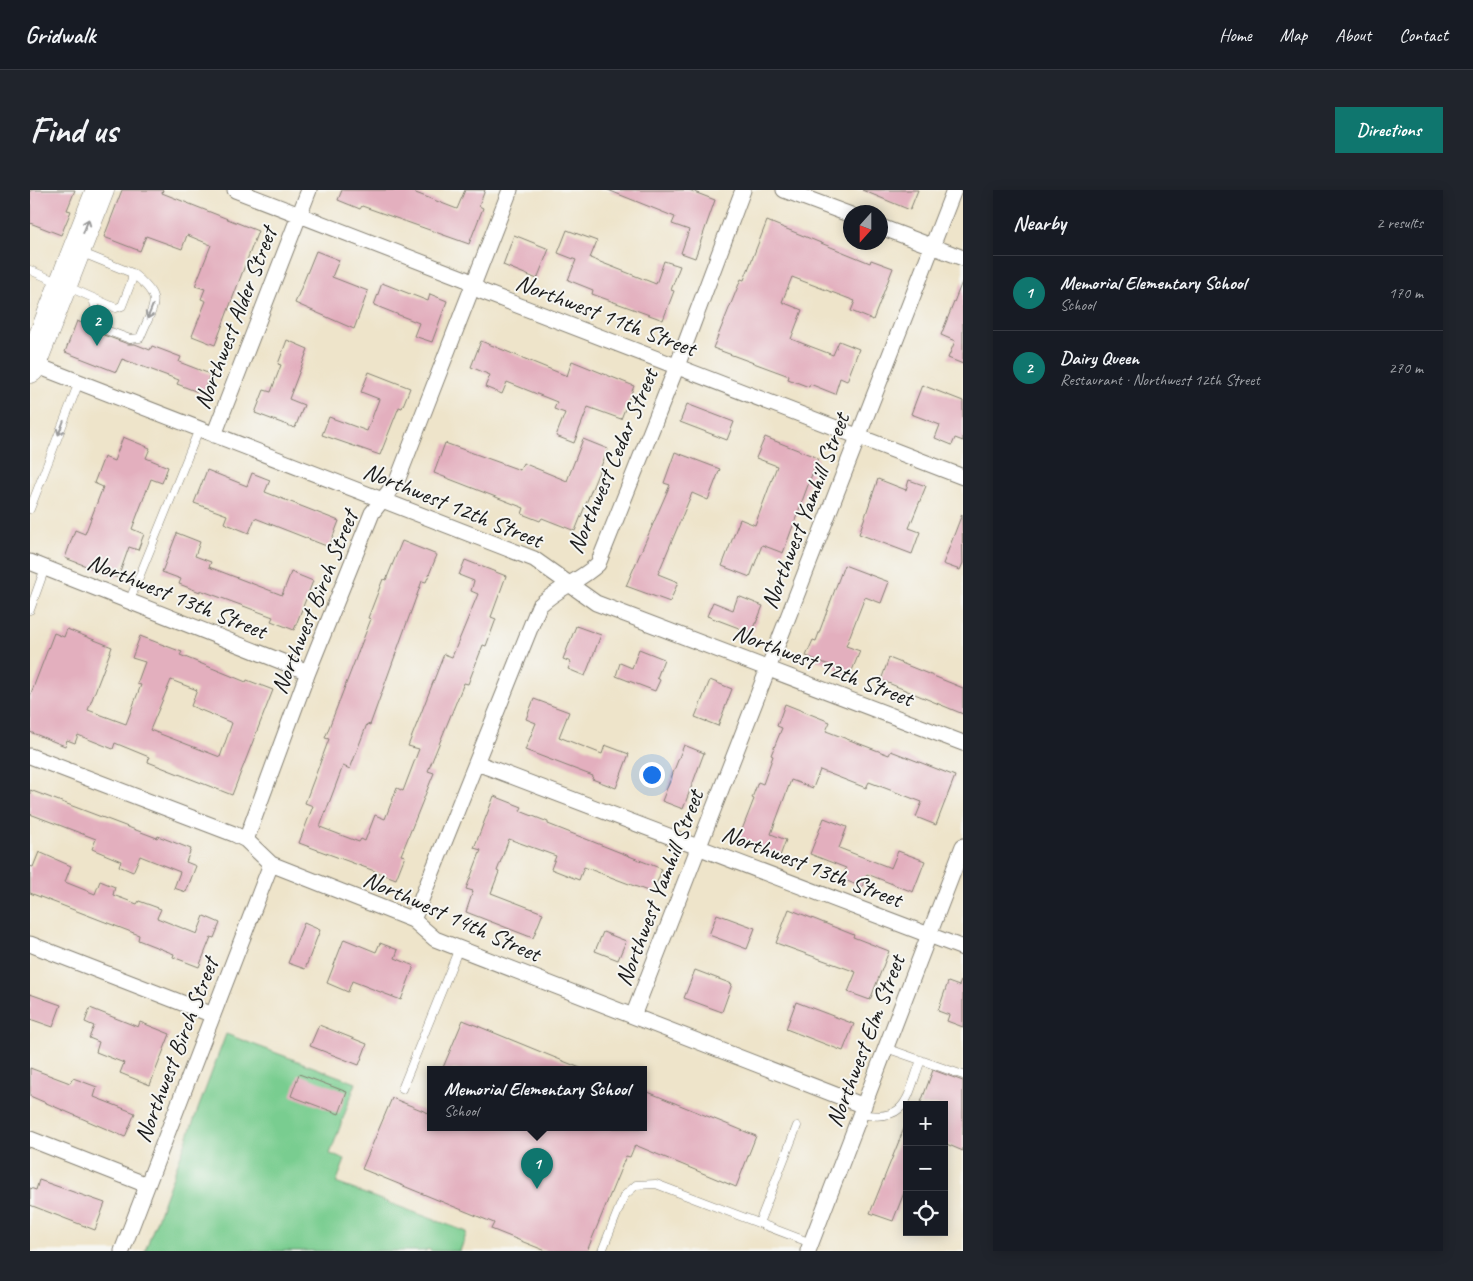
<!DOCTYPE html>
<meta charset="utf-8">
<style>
body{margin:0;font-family:Caveat,sans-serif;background:#20242c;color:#f1f3f6}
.controls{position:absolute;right:15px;bottom:15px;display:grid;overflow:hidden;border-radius:0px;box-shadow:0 2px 12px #0003}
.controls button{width:45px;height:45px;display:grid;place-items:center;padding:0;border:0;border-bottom:1px solid #363941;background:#171b24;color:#f1f3f6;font:25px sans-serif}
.compass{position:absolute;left:813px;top:15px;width:45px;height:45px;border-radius:50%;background:#171b24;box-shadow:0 2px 12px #0003;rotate:201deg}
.you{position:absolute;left:621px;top:584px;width:18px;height:18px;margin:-12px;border:4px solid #fff;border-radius:50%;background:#1a73e8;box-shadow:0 0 0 8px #1a73e833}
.badge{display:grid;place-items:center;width:32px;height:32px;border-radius:50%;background:#0f766e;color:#fff;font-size:16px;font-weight:700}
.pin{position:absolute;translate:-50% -41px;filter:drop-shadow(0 1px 2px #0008)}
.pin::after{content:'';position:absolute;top:26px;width:18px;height:15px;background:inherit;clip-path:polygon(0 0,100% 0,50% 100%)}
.popup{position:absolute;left:397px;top:876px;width:220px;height:65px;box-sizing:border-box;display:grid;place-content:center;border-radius:0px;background:#171b24;filter:drop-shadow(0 1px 4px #0005);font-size:16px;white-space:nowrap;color:#9ea1a6}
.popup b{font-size:19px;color:#f1f3f6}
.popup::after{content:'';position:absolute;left:50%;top:100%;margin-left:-10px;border:10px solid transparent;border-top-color:#171b24}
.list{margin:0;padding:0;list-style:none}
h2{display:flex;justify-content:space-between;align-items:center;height:65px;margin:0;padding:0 20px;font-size:21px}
h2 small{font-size:16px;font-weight:400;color:#9ea1a6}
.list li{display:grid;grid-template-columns:32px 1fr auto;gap:15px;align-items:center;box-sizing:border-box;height:75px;padding:0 20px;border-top:1px solid #363941}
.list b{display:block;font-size:19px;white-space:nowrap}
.list p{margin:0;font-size:16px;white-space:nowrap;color:#9ea1a6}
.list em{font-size:16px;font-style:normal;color:#9ea1a6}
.icon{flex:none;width:28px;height:28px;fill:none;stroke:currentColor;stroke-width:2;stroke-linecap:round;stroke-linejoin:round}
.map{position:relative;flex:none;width:933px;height:1061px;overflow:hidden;border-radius:0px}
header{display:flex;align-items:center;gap:30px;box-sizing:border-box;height:70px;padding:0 25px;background:#171b24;border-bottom:1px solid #363941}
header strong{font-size:24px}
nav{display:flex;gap:28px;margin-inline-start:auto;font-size:18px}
.intro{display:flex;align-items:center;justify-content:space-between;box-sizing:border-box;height:120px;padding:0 30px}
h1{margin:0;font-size:35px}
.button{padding:12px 22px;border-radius:0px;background:#0f766e;color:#fff;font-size:18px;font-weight:700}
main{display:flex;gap:30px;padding:0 30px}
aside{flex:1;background:#171b24;border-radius:0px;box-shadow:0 2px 12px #0003}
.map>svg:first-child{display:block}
.green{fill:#79cd90;stroke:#4a7456}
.building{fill:#e3afbe;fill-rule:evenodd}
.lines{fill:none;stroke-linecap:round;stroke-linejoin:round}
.lane-casing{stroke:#858073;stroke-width:9}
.street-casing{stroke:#858073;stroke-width:17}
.highway-casing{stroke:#858073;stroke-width:29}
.lane{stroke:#fff;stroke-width:8}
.street{stroke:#fff;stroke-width:15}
.highway{stroke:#fff;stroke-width:28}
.oneway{stroke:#999}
.labels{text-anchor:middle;stroke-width:4;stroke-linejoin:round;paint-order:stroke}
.street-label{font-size:24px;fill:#1c1c1c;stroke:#f6f6f2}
</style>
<header>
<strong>Gridwalk</strong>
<nav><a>Home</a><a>Map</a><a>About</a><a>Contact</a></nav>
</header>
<div class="intro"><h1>Find us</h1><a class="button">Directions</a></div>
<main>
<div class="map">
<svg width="933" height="1061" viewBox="0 0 933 1061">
<rect width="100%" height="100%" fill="#f6f6f2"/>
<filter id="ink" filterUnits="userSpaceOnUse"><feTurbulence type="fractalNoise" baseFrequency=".02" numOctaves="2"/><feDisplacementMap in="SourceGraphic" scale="10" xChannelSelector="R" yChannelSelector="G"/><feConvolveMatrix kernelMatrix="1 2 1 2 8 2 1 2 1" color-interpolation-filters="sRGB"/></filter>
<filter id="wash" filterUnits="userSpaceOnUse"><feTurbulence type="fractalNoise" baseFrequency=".0096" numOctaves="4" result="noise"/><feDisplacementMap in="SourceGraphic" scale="20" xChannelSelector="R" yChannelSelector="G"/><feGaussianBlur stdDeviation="1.12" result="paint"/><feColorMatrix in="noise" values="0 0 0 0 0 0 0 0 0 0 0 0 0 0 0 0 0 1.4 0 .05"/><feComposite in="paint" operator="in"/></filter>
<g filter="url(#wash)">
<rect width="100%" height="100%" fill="#eee4ca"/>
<!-- green -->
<path class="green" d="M196 844 326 893 300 964 315 970 306 993 437 1042 430 1061H403L397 1059 396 1061H115Z"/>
<g id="blocks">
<!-- building -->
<path class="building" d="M0 0H45L37 20 41 21 31 45 0 33Z
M92 0H133L132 3 228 41 185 155 162 146 176 111 171 109 175 99 165 96 181 55 157 45 152 59 116 46 110 61 74 47Z
M312 0H378L427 19 435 0H455L449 16 453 18 439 54 332 16 330 19 308 10Z
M578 0H659L685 10 665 68 651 63 659 40 642 34 645 27Z
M832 0H888L880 20Z
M737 31 840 73 841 70 863 78 843 130 821 121 825 111 762 87 752 112 772 120 761 149 803 165 809 151 829 159 817 191 810 188 805 204 780 194 779 197 758 189 759 186 683 158 711 89 714 90Z
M537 40 567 51 560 68 626 94 634 71 650 76 641 100 644 101 633 130 562 104 563 100 538 90 546 70 528 63Z
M484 45 519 59 507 89 473 75Z
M286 61 309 70 302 87 338 101 324 139 265 113Z
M932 92H933V174L918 168 925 151 911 145Z
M352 93 398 111 400 104 417 111 402 152 384 146 389 133 344 115Z
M47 131 64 138 68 143 98 154H105L120 160 122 156 151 167 149 172 180 184 173 204 147 194 149 190 92 169 86 182 35 162Z
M257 150 278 159 259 209 274 215 265 238 225 223 234 200 241 202 251 175 248 174Z
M451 151 537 186 542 171 604 196 591 229 558 217 544 253 526 246 535 223 524 219 527 212 477 192 472 204 455 197 460 185 441 177Z
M339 182 380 198 372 218 369 217 350 265 292 245 299 227 337 241 349 209 331 202Z
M892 195 933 211V251L925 248 922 255 905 248 910 235 881 224Z
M657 214 704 232 697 250 650 232Z
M93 247 120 258 116 268 138 277 132 293 121 289 102 339 114 344 108 360 99 357 88 388 35 368 45 340 55 344 73 297 64 293 74 267 84 271Z
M735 247 788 268 753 363 732 355 720 387 692 376 710 329 725 335 747 276 726 268Z
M553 249 578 259 545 341 512 328 510 331 492 324 494 318 404 283 415 253 490 280 493 273 537 291Z
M645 262 690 279 678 310 662 303 628 384 648 392 640 412 596 396 640 295 634 293Z
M177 280 217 296 222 283 240 290 235 302 309 331 299 357 225 328 219 343 194 333 197 325 164 313Z
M848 289 876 300 879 290 896 296 879 338 890 342 882 364 829 344Z
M932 324 933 373 930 380 913 374Z
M147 343 170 352 165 366 181 372 179 377 252 405 261 382 283 391 264 440 241 431 243 427 170 400V402L149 394 151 389 132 382Z
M372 351 407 365 396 392 392 391 340 535 337 534 320 579 313 576 290 637 329 652 331 649 335 651 345 625 355 629 367 598 373 601 389 559 378 556 388 531 414 464 422 467 448 404 441 401 444 391 429 385 435 370 476 386 461 427 466 429 456 456 453 455 438 494 434 493 398 581 404 583 371 665 375 666 366 689 269 653 283 616 275 613 299 549 295 548 341 429 338 428 353 389 356 390Z
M814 375 859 392 851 413 835 407 816 456 830 461 819 488 806 482 807 478 776 466 783 450 786 451Z
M708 406 733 416 722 443 677 426 683 412 703 420Z
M546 436 571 445 555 486 538 479 541 472 533 469Z
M37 439 82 457 58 520 96 534 111 495 107 494 115 472 102 468 110 446 152 462 150 465 216 492 217 490 243 500 202 605 118 572 119 567 85 553 83 559 48 545 45 553 37 550 35 556 0 542V506L24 443 34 447ZM141 490 167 500 161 516 202 533 190 567 120 540Z
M609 459 634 469 627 488 630 490 625 501 586 486 590 473 602 478Z
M859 468 933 498V524L851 490Z
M680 490 702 499 688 536 665 527Z
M504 509 539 522 529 547 572 564 575 555 599 564 586 598 562 589 563 586 495 560 506 533 496 529Z
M755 514 800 532 796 541 859 565 861 561 925 586 906 635 886 627 892 612 839 592 836 598 790 580 783 598 761 590 741 644 756 650 750 666 708 650 724 609 722 608 728 592 733 594 743 566 741 565 752 538 747 536Z
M654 555 674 563 653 619 632 611Z
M0 600 127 648 128 646 161 659 156 672 166 676 156 702 144 698 150 682 110 666 103 682 89 676 91 671 62 659 66 649 0 624Z
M464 606 492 617 490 621 518 632V634L632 679 623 703 554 677 549 690 521 679 526 666 479 649 467 681 469 682 461 703 513 723 503 748 436 722 443 701 436 699 451 660 444 658Z
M794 628 817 637 809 658 861 678 868 661 895 671 883 702 837 684 832 697 812 689 816 678 780 664Z
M9 662 41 676 35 692 65 704 70 691 85 697 83 705 107 714 109 711 131 719 127 728 167 744 174 726 190 733 184 748 181 747 169 777 143 767 144 764 108 750 109 745 0 703V676L3 677Z
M759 719 824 745 823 747 859 761 840 810 818 802 826 782 746 753Z
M687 724 725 738 717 759 679 745Z
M274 733 290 740 275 779 258 773Z
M573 742 596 751 588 770 565 761Z
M314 749 346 762 350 753 368 760 365 768 384 776 371 810 322 791 318 802 297 793Z
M665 780 702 794 692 822 654 808Z
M931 791 933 792V837L917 831 919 825 908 821 918 792 929 796Z
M0 804 31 815 23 837 0 829Z
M766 812 824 834 813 861 756 839Z
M60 818 108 837 110 832 140 844 120 895 90 883 94 873 66 862 69 852 59 848 64 836 55 832Z
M433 830 555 880H412Z
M289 835 337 854 329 875 280 856Z
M0 878 40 893 43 888 67 897 64 907 105 923 95 947 0 906Z
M903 880 933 891V961L914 953V915H890Z
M269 884 317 902 309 924 261 906Z
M613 900 726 946 706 997 605 955 600 967 596 966 557 1061H516L461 1039 464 1033 332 979 362 908 401 924V938H613Z
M877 931V995L863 1031 840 1023Z
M9 990 75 1013 65 1040 0 1015V998L6 1000Z"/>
</g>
</g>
<g filter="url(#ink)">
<use href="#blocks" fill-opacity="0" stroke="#858073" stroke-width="1"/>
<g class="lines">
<!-- lane casing -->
<g class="lane-casing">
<path id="lane" d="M0 80 86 118 92 116 102 90V83L50 62
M63 108 70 138 100 149 110 148C124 113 135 109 102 83
M0 319 49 192
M99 412 169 239
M0 420 15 378
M856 858 933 885
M372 899 429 758
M831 924C878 933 877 907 891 870
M729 1033 767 936
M572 1061 594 1006 606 995 626 994 781 1053"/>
</g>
<!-- street casing -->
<g class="street-casing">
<path id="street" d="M205 0 435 89 451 101 933 287
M754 0 821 25
M851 37 933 68
M0 173 504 369 566 413 933 553
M184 245 279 0
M0 372 278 482
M0 566 204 644 216 650 241 674 383 730 405 749 834 916
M447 573 933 758
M216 650 278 482 342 323 367 291 480 0
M383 730 509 416C527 398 550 391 568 374L647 176 713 0
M0 754 183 825
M603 826 924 0
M0 949 117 995
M92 1061 241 674
M778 1061 933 656"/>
</g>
<!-- highway casing -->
<g class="highway-casing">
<path id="highway" d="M0 179 70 0"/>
</g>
<!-- lane -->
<use href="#lane" class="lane"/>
<!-- street -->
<use href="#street" class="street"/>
<!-- highway -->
<use href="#highway" class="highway"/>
</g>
<!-- one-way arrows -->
<defs><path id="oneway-shaft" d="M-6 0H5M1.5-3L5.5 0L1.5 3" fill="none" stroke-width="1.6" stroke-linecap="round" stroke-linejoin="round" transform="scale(1.25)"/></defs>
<g class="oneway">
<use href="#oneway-shaft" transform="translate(56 36) rotate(-69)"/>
<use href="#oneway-shaft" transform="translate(120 122) rotate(112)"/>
<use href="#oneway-shaft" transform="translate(31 238) rotate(111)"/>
</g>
</g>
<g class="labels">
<!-- street labels -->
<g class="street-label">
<text transform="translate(576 125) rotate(21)" y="8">Northwest 11th Street</text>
<text transform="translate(205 128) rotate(-69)" y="8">Northwest Alder Street</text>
<text transform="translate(582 271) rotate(-67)" y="8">Northwest Cedar Street</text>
<text transform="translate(423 315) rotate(22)" y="8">Northwest 12th Street</text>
<text transform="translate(775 321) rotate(-69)" y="8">Northwest Yamhill Street</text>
<text transform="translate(147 406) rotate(22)" y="8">Northwest 13th Street</text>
<text transform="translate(284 412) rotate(-68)" y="8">Northwest Birch Street</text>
<text transform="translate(793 475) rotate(21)" y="8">Northwest 12th Street</text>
<text transform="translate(782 676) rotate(21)" y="8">Northwest 13th Street</text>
<text transform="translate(629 698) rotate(-69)" y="8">Northwest Yamhill Street</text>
<text transform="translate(422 726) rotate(24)" y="8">Northwest 14th Street</text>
<text transform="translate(835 851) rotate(-69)" y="8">Northwest Elm Street</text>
<text transform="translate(146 860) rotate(-69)" y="8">Northwest Birch Street</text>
</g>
</g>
</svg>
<div class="controls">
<button>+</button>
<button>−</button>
<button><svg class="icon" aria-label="locate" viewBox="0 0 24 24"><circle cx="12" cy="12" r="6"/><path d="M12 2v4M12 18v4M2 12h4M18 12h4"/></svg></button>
</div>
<svg class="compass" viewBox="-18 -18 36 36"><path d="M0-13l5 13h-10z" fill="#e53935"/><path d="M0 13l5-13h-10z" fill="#9ea1a6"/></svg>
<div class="you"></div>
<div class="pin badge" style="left:507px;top:999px">1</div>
<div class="popup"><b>Memorial Elementary School</b>School</div>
<div class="pin badge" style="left:67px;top:156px">2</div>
</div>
<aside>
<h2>Nearby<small>2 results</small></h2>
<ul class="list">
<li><span class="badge">1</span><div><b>Memorial Elementary School</b><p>School</p></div><em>170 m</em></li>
<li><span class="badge">2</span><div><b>Dairy Queen</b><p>Restaurant · Northwest 12th Street</p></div><em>270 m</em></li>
</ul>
</aside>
</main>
